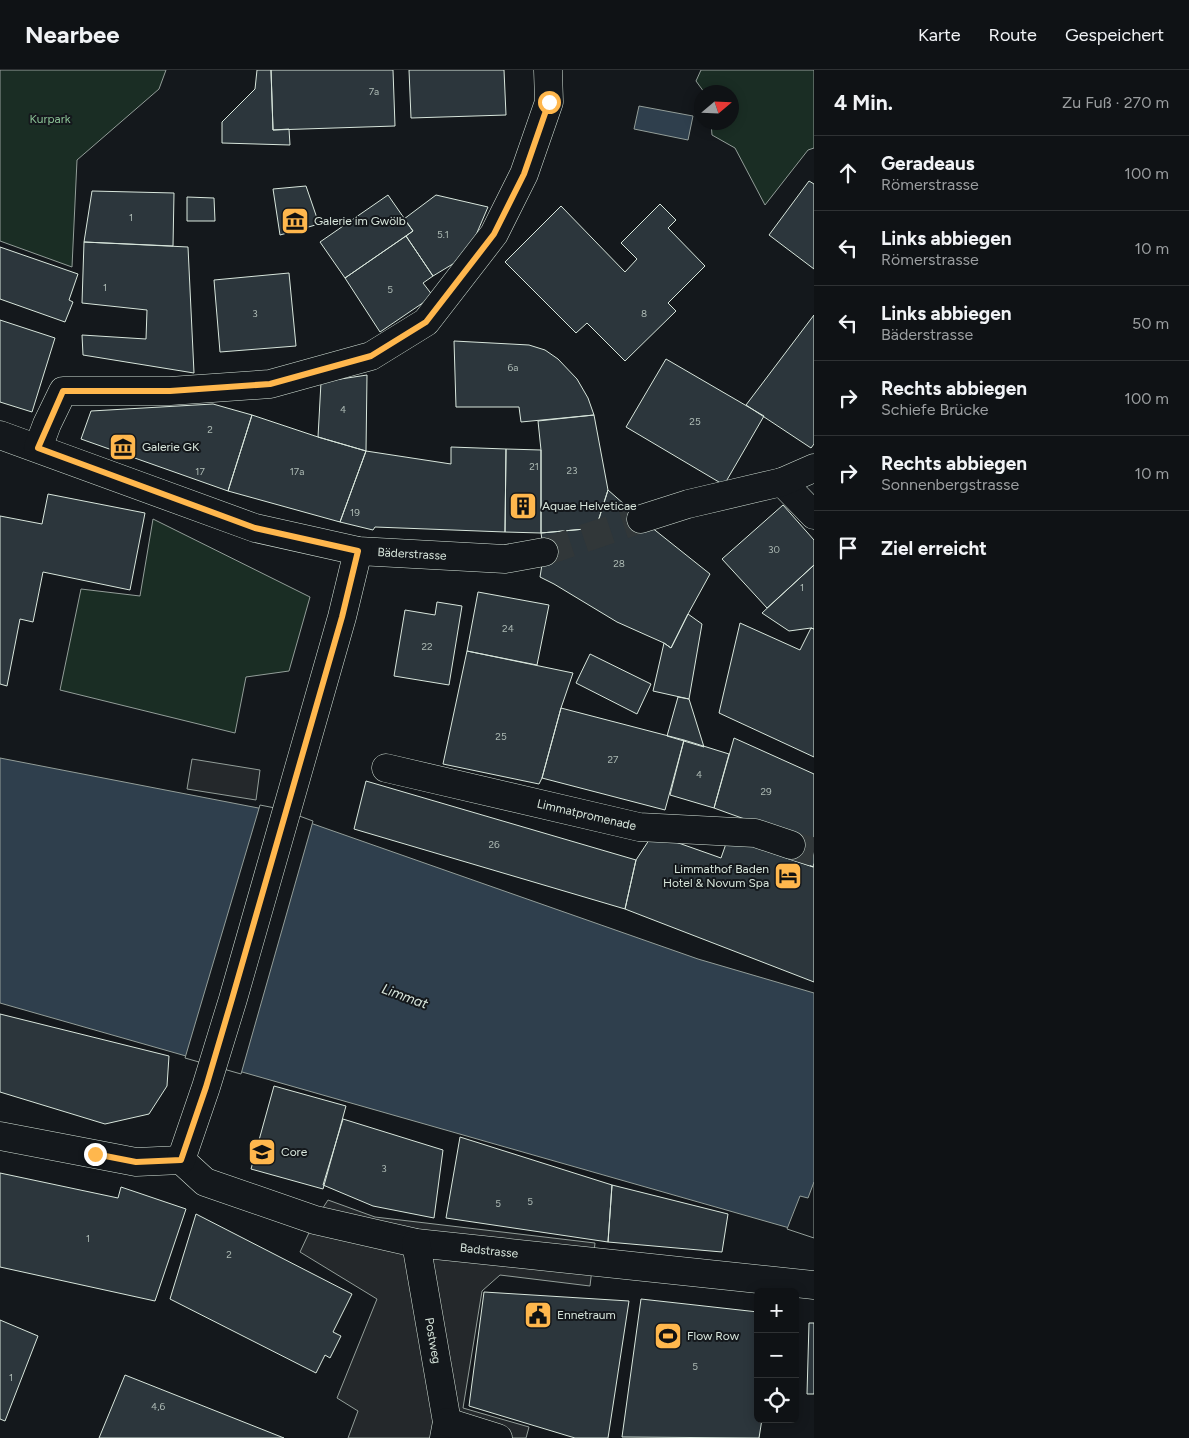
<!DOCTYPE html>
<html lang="de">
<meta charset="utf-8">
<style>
body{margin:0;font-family:Figtree,sans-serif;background:#181b1e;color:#f1f3f6}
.controls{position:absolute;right:15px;bottom:15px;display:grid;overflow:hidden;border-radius:8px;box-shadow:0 2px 12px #0003}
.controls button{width:45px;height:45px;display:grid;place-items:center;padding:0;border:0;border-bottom:1px solid #2f3234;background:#0f1215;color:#f1f3f6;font:25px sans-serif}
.compass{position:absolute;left:694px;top:15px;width:45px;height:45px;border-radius:50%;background:#0f1215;box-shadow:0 2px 12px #0003;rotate:71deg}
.stop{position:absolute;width:15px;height:15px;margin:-11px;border:4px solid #ffb74d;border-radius:50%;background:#fff}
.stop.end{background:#ffb74d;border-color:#fff;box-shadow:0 1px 5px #0008}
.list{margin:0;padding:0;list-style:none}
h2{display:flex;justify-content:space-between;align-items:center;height:65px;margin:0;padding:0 20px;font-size:21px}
h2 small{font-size:16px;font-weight:400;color:#9b9ea0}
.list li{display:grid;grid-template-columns:32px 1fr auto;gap:15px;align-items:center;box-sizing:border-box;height:75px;padding:0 20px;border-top:1px solid #2f3234}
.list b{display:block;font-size:19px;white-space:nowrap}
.list p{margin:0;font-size:16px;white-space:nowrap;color:#9b9ea0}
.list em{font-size:16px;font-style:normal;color:#9b9ea0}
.icon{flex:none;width:28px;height:28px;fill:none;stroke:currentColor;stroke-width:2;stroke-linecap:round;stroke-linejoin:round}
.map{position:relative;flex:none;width:814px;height:1368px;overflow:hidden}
header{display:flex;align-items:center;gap:30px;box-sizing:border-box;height:70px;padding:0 25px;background:#0f1215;border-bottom:1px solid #2f3234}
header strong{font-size:24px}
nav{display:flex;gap:28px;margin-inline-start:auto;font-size:18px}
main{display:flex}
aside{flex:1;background:#0f1215}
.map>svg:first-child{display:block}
.green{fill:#1a2d24;stroke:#939e99}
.parking{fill:#24282b;stroke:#939e99}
.water{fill:#2f3f4d;stroke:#939e99}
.pier{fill:#14181c;stroke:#939e99}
.building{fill:#2c363c;stroke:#d8e6dc}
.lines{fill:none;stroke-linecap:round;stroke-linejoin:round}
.minor-tunnel{stroke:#313739;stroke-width:28;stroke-dasharray:28 14;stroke-linecap:butt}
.minor-casing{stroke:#d8e6dc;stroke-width:29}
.minor{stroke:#14181c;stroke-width:28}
.route{stroke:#ffb74d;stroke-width:6}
.labels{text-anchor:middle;stroke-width:4;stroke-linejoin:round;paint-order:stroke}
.number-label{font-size:10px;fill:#adbab4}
.park-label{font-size:12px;fill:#8ac095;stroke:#14181c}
.poi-label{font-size:12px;fill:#d8e6dc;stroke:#14181c;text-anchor:start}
.street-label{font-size:12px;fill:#d8e6dc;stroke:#14181c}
.water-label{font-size:14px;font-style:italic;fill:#d8e6dc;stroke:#14181c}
</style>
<header>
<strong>Nearbee</strong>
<nav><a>Karte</a><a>Route</a><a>Gespeichert</a></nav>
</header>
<main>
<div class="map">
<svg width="814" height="1368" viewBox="0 0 814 1368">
<rect width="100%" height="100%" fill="#14181c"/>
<!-- green -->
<path class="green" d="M0 0H166L159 19 77 90 72 197 0 171Z
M701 0H814V78L808 80 765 135 735 78 712 65 711 53 732 52V22H704L696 11Z
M153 449 310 527 289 601 246 607 235 663 60 620 81 519 140 526Z"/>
<!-- parking -->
<path class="parking" d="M192 689 260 700 256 730 187 719Z
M328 1130 375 1147 595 1173 590 1216 500 1205 482 1221 463 1338 529 1357 526 1368H348L358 1341 337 1328 377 1229 300 1182 315 1150Z"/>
<!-- water -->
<path class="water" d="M639 36 693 46 688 70 634 59Z
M0 688 279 742 698 889 814 923V1165L0 933Z"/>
<!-- pier -->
<path class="pier" d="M260 735 280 739 313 751 241 1004 185 988Z
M814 1112V1168L787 1159 800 1126 808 1128Z"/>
<!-- building -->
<path class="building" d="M257 0H271L273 60 289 59 290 75 222 73V52L255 19Z
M271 0H393L395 56 273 60Z
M409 0H504L506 45 411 48Z
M809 111 814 114V199L769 165Z
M306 116 319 154 280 165 273 119Z
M92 121 174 123 173 176 84 172Z
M388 125 413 161 345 208 320 172Z
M436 125 488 137 473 172 461 189 433 206 406 166 413 161 404 149Z
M187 127 214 128 215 151H187Z
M660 134 676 150 668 158 705 196 668 233 676 241 625 291 587 253 576 263 505 192 561 136 625 202 637 189 621 173Z
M406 166 433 206 423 213 433 226 380 262 345 208Z
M84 172 188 177 194 303 83 285 82 265 146 269 147 240 82 233Z
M0 177 78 204 69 230 73 232 65 252 0 229Z
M289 203 296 276 220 282 214 210Z
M814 245V374L811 378 746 335Z
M0 250 55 268 32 342 0 332Z
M454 271 529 275 545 280 558 289 577 309 588 328 594 345 521 352 519 337H456Z
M666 289 764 346 724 415 626 357Z
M367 305 366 381 318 367 321 312Z
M213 334 252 345 228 421 81 369 91 341Z
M252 345 318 367 366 381 340 452 228 421Z
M594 345 608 420 596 458 541 463V380L538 351Z
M451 377 506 379 505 462 375 457 373 460 340 452 366 381 451 394Z
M506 379 541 380V463L505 462Z
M608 420 641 449 710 504 688 544 671 578 664 573 617 552 554 514 540 507 544 482 541 463 596 458Z
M48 424 145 443 130 520 43 502 33 552 20 549 7 616 0 614V446L42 454Z
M783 435 814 470V495L767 538 722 489Z
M814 495V559L811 558 789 561 762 543Z
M478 522 549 535 537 595 467 581Z
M437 532 462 536 449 615 394 606 405 540 435 545Z
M688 544 702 554 689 629 653 621 664 573 671 578Z
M740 553 800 580 811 558 814 559V687L719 643Z
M467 581 573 603 561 638 542 708 539 714 443 694Z
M590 584 651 614 637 644 576 613Z
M678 627 689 629 704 677 667 666Z
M561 638 684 670 665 740 542 708Z
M734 668 814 704V774L714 738Z
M684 670 729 684 714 738 670 725Z
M366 711 636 790 625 839 354 759Z
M653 764 721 788 728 768 814 797V912L625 839 636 790Z
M794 767 814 774V793L813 797 786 788Z
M0 944 169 986 167 1016 149 1044 105 1054 0 1022Z
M274 1016 346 1036 323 1119 251 1099Z
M343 1049 443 1080 434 1148 373 1136 323 1115Z
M460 1067 612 1115 608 1172 446 1148Z
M0 1103 118 1128 121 1117 186 1139 155 1231 0 1197Z
M612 1115 728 1144 722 1182 608 1172Z
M196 1144 352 1224 333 1262 341 1266 330 1288 325 1285 316 1303 170 1229Z
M484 1222 629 1231 608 1368H575L469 1336Z
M641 1229 758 1242V1349H762L759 1368 622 1367Z
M0 1250 38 1266 5 1351 0 1349Z
M809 1253H814V1324H807Z
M125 1305 284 1368H99Z"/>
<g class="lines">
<!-- minor-tunnel -->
<path class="minor-tunnel" d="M544 482 641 449
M791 775 814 782"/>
<!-- minor casing -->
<g class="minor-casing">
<g id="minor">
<path id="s1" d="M0 365 255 458 358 481 505 489 544 482"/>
<path d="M38 378 47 354 63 321H170L270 314 371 286 426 252 494 164 524 104 549 32 548 0"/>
<path d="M782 412 814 445"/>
<path d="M641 449 688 434 782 412 814 398"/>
<path id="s2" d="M386 698 639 757 755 763 791 775"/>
<path d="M0 1066 136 1092 181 1090"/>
<path id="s3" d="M181 1090 205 1112 315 1150 416 1173 814 1215"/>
<path d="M181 1090 206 1017 233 929 342 547 358 481"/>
<path id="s4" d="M416 1173 447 1352 444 1368"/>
<path d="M447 1352 498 1368"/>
</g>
</g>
<!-- minor -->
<use href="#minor" class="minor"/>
</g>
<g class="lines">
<!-- route -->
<path class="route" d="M95 1084 136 1092 181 1090 206 1017 232 929 342 547 358 481 255 458 38 378 63 321H170L270 314 371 286 426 252 494 164 524 104 549 32"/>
</g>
<!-- icons -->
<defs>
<g id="museum-square" transform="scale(1.4375)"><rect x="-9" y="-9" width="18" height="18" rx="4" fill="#ffb74d" stroke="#14181c"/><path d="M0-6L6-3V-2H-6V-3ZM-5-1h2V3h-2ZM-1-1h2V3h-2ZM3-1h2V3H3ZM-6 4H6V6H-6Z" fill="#111"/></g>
<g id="building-square" transform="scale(1.4375)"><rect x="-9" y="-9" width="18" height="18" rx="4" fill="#ffb74d" stroke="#14181c"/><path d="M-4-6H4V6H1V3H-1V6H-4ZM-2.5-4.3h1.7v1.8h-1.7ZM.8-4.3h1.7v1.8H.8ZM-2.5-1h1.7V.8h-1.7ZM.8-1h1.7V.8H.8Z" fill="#111"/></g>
<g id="hotel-square" transform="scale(1.4375)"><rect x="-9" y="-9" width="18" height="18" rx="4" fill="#ffb74d" stroke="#14181c"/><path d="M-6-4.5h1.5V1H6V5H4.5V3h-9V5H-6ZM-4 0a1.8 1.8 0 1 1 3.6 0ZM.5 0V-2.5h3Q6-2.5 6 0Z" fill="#111"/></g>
<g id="school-square" transform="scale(1.4375)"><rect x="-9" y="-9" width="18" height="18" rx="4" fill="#ffb74d" stroke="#14181c"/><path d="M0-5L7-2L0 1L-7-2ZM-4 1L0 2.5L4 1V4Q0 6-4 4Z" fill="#111"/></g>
<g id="civic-square" transform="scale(1.4375)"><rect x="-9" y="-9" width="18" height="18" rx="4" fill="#ffb74d" stroke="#14181c"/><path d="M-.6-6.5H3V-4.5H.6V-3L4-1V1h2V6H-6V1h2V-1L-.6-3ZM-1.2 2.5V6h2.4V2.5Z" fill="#111"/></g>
<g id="stadium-square" transform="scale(1.4375)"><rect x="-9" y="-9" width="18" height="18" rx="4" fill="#ffb74d" stroke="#14181c"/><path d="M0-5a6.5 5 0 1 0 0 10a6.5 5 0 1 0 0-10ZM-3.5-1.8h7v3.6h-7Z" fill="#111"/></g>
</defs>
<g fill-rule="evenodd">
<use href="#museum-square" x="295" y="151"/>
<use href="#museum-square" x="123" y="377"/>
<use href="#building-square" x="523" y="436"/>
<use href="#hotel-square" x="788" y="806"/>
<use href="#school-square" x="262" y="1082"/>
<use href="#civic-square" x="538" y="1245"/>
<use href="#stadium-square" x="668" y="1266"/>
</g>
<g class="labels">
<!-- number labels -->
<g class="number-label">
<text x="374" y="25">7a</text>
<text x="131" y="151">1</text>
<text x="443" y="168">5.1</text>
<text x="105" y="221">1</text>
<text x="390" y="223">5</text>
<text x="255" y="247">3</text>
<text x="644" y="247">8</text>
<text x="513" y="301">6a</text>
<text x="343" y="343">4</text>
<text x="695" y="355">25</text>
<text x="210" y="363">2</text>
<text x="534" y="400">21</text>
<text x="572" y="404">23</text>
<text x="200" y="405">17</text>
<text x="297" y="405">17a</text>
<text x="355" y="446">19</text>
<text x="774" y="483">30</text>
<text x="619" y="497">28</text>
<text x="802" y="521">1</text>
<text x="508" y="562">24</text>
<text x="427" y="580">22</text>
<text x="501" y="670">25</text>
<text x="613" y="693">27</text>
<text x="699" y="708">4</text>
<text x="766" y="725">29</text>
<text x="494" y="778">26</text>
<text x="384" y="1102">3</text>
<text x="530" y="1135">5</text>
<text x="498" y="1137">5</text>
<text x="88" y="1172">1</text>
<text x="229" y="1188">2</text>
<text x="695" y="1300">5</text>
<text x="11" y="1311">1</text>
<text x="158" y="1340">4,6</text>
</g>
<!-- park labels -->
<g class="park-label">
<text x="50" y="53">Kurpark</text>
</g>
<!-- poi labels -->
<g class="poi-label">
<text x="314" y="155">Galerie im Gwölb</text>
<text x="142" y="381">Galerie GK</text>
<text x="542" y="440">Aquae Helveticae</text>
<text x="769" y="803" text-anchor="end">Limmathof Baden<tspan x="769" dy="14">Hotel &amp; Novum Spa</tspan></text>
<text x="281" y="1086">Core</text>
<text x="557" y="1249">Ennetraum</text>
<text x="687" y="1270">Flow Row</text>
</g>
<!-- street labels -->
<g class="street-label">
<text dy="4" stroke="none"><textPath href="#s1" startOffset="431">Bäderstrasse</textPath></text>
<text dy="4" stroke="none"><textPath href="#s2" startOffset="206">Limmatpromenade</textPath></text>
<text dy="4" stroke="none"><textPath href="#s3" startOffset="326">Badstrasse</textPath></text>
<text dy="4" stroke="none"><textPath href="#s4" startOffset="99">Postweg</textPath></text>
</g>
<!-- water labels -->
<g class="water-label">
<text transform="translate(405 926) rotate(20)" y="5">Limmat</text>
</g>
</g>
</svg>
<div class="controls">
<button>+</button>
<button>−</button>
<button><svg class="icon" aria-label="locate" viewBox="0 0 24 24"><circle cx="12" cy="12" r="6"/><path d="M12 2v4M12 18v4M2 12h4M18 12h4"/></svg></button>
</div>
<svg class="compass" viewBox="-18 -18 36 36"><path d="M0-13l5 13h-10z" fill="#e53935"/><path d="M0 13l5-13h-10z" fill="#9b9ea0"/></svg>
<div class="stop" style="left:549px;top:32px"></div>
<div class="stop end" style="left:95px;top:1084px"></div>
</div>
<aside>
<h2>4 Min.<small>Zu Fuß · 270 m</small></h2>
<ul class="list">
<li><svg class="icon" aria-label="ahead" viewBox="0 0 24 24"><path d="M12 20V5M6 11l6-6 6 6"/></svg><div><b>Geradeaus</b><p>Römerstrasse</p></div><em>100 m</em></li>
<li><svg class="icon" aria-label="left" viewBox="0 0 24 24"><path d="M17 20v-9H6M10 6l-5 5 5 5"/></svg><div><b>Links abbiegen</b><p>Römerstrasse</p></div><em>10 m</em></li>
<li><svg class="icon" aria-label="left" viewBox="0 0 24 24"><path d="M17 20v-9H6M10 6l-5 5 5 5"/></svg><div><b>Links abbiegen</b><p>Bäderstrasse</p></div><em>50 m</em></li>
<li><svg class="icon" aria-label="right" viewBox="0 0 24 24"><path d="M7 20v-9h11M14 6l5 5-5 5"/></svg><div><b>Rechts abbiegen</b><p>Schiefe Brücke</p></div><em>100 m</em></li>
<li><svg class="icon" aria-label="right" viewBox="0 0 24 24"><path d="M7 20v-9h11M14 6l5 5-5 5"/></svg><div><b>Rechts abbiegen</b><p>Sonnenbergstrasse</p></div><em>10 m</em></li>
<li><svg class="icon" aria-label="arrive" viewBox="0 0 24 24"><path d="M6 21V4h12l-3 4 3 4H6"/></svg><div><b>Ziel erreicht</b></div></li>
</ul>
</aside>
</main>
